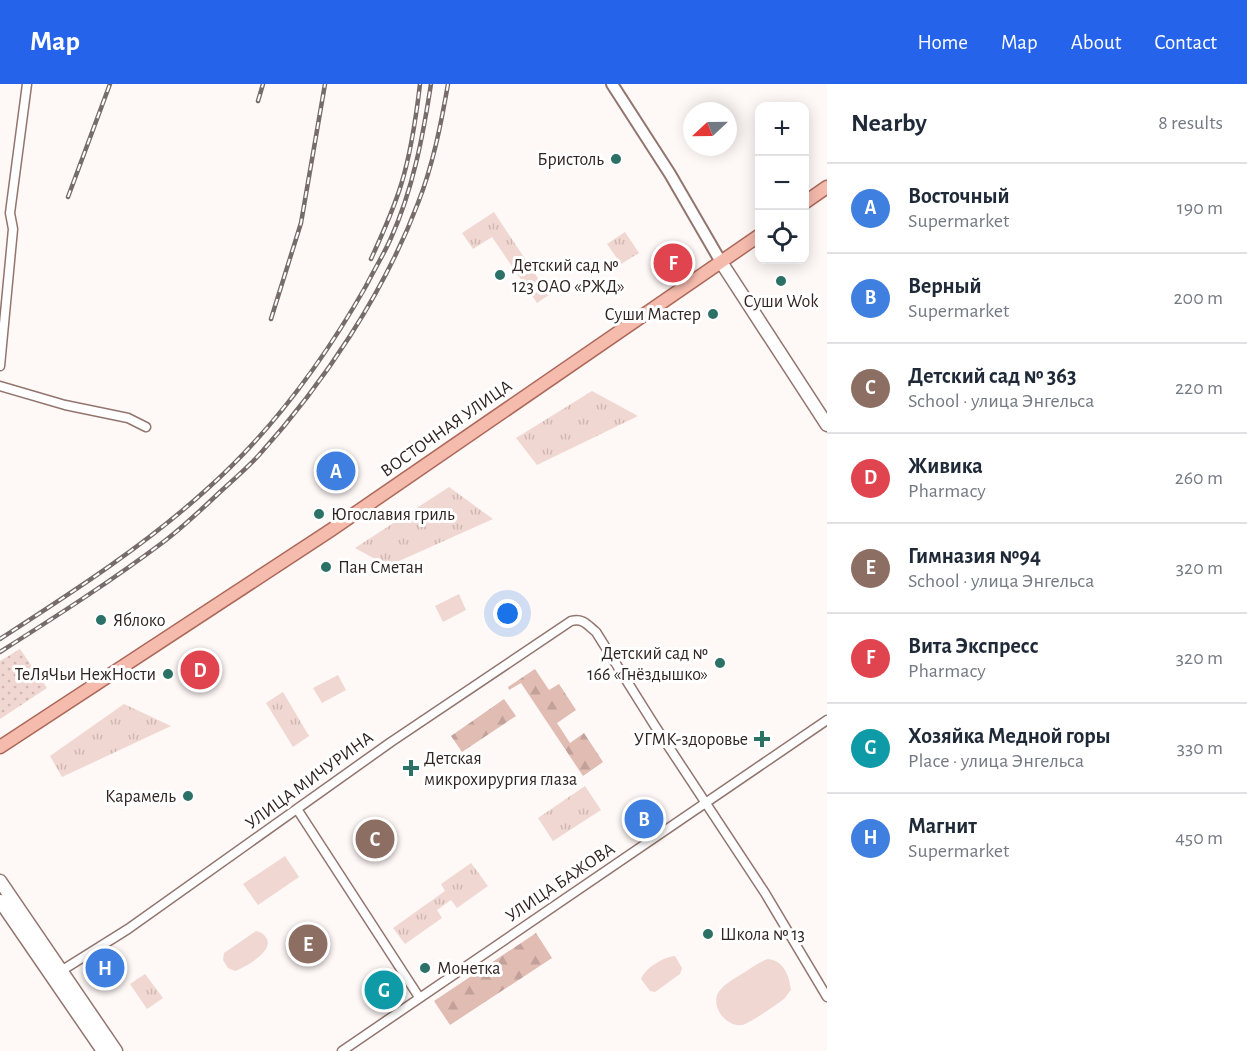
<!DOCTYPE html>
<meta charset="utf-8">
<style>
body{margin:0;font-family:"Alegreya Sans",sans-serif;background:#f6f6f7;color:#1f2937}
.controls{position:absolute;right:18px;top:18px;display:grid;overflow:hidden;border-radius:12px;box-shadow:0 3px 15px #0003}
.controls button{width:54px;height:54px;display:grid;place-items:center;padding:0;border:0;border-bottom:2px solid #e0e1e3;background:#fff;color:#1f2937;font:30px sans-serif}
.compass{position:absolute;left:683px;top:18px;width:54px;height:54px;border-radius:50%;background:#fff;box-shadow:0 3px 15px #0003;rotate:248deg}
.you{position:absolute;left:508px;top:530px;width:21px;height:21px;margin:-15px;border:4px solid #fff;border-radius:50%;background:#1a73e8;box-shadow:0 0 0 9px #1a73e833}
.badge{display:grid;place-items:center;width:39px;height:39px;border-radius:50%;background:#2563eb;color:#fff;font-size:20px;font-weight:700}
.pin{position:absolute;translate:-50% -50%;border:3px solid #fff;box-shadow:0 2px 6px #0006}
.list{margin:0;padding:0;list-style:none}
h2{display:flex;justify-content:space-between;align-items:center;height:78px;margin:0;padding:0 24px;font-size:26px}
h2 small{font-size:20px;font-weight:400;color:#747a83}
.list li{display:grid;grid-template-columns:39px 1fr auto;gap:18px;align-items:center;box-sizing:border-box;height:90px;padding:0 24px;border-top:2px solid #e0e1e3}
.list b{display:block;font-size:22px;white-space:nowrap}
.list p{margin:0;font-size:20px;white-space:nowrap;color:#747a83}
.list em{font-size:20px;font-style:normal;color:#747a83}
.icon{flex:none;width:33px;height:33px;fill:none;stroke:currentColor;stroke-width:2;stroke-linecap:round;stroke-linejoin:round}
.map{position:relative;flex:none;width:827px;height:967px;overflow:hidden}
header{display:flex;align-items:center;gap:36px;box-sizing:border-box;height:84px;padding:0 30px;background:#2563eb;color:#fff}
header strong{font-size:28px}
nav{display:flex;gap:33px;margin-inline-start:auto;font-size:21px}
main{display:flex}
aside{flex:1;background:#fff}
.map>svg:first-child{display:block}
.grass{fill:url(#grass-dots)}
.forest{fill:url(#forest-firs)}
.park{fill:url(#park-tufts)}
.garden{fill:#f1d7d1}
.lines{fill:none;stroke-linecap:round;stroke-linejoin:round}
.minor-casing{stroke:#92756e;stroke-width:11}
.tertiary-casing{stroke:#92756e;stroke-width:14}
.secondary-casing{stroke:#92756e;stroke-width:15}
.primary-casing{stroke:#ac695a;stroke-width:15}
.minor{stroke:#fff;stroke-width:8}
.tertiary{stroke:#fff;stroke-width:10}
.secondary{stroke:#fff;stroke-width:12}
.primary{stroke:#f5bbad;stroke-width:12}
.rail-casing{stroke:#766c6a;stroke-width:4.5}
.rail{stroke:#fff;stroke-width:2;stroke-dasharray:7;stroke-linecap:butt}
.poi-dot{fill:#2b7166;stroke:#fff;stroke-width:2}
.labels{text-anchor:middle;stroke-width:6;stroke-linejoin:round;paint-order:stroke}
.poi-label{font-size:18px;fill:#312523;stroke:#fff;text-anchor:start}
.street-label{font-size:18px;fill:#312523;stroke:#fff}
</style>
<header>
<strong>Map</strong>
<nav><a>Home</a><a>Map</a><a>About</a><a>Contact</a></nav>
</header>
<main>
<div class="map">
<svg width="827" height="967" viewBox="0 0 827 967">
<defs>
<pattern id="grass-dots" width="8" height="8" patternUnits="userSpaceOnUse" patternTransform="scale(1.5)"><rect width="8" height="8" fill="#f1d7d1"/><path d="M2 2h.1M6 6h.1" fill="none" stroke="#cfb8b3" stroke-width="1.8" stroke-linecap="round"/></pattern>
<pattern id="forest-firs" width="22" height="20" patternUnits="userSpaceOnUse" patternTransform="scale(1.5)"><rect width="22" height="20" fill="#e0bcb3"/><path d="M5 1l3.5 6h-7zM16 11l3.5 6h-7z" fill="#c1a19a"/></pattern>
<pattern id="park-tufts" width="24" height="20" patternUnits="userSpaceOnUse" patternTransform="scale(1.5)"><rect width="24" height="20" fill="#f1d7d1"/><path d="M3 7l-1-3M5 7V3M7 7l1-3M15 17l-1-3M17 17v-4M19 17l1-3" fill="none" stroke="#cfb8b3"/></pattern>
</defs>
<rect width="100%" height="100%" fill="#fef8f6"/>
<!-- grass -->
<path class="grass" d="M20 565 47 604 0 635V577Z"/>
<!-- forest -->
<path class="forest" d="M535 585 549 606 559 600 576 626 557 639 570 659 584 649 603 678 583 692 521 599 509 606 508 603Z
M504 615 516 632 462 668 451 652Z
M536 849 552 874 450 941 434 917Z"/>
<!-- park -->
<path class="park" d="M494 128 549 211 537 219 492 153 473 165 462 149Z
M625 148 639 169 621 180 607 160Z
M592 307 638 332 537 381 516 354Z
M449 403 493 435 388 482 355 464Z
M283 608 309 652 293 663 266 619Z
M124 620 171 642 62 693 50 672Z
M585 702 601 726 553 757 538 734Z
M471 779 488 802 457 824 451 816 437 826 442 834 405 860 393 844 445 807 441 800Z
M145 890 163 914 147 925 130 900Z"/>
<!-- garden -->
<path class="garden" d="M459 510 466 526 443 538 435 522Z
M338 591 346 606 322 619 313 604Z
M285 772 299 793 258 821 243 800Z
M256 847C261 848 264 850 267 855 273 868 245 883 235 887L228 884 223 876 224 869Z
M675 872 682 884 680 890 655 908 650 907 641 895C646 883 664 873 675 872Z
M768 875C784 877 789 891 791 906 789 908 787 911 785 914 779 919 749 940 742 941 726 943 711 923 718 909 723 901 732 896 740 891 749 886 758 878 768 875Z"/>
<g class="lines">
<!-- minor casing -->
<g class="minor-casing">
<path id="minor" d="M0 282 13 145 10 129 27 0
M0 302 65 321 128 334 146 343
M297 725 419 913
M61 887 128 845 391 658 571 537C584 534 587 541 596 548L655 642 765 809 827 913
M342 967 827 636"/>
</g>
<!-- tertiary casing -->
<g class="tertiary-casing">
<path id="tertiary" d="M612 0 670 90 721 178"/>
</g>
<!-- secondary casing -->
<g class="secondary-casing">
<path id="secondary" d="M721 178 827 341
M0 797 116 967
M0 817 103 967"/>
</g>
<!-- primary casing -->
<g class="primary-casing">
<path id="primary" d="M804 119 827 103
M0 663 331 446 760 151"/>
</g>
<!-- minor -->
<use href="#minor" class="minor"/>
<!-- tertiary -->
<use href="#tertiary" class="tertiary"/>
<!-- secondary -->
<use href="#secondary" class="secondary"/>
<!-- primary -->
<use href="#primary" class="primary"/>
<!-- rail casing -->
<g class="rail-casing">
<path id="rail" d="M258 17 263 0
M68 113 110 0
M371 175C382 151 393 127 401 101 411 69 416 34 420 0
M271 235 301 139 325 0
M0 555C71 509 143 463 206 406 270 349 324 276 366 202 374 186 384 170 391 154 413 105 423 52 431 0
M0 568C55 533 110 498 162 459 182 444 201 426 220 408 233 396 247 384 259 371 324 299 384 209 418 119 433 81 441 40 448 0"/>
</g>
<!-- rail -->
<use href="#rail" class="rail"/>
</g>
<!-- markers -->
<g class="poi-dot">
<circle cx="616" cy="75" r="6"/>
<circle cx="500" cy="191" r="6"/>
<circle cx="781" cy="197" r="6"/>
<circle cx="713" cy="230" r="6"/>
<circle cx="319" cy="430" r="6"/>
<circle cx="326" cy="483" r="6"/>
<circle cx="101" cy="536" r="6"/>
<circle cx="720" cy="579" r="6"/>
<circle cx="168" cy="590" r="6"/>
<path d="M759 646h6v6h6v6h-6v6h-6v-6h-6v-6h6z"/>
<path d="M408 675h6v6h6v6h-6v6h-6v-6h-6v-6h6z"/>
<circle cx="188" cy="712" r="6"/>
<circle cx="708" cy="850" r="6"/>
<circle cx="425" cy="884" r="6"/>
</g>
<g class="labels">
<!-- poi labels -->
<g class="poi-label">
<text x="604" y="81" text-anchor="end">Бристоль</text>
<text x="512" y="187">Детский сад №<tspan x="512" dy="21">123 ОАО «РЖД»</tspan></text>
<text x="781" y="223" text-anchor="middle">Суши Wok</text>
<text x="701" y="236" text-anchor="end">Суши Мастер</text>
<text x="331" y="436">Югославия гриль</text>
<text x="338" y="489">Пан Сметан</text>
<text x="113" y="542">Яблоко</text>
<text x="708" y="575" text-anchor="end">Детский сад №<tspan x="708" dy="21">166 «Гнёздышко»</tspan></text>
<text x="156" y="596" text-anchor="end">ТеЛяЧьи НежНости</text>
<text x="748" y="661" text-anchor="end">УГМК-здоровье</text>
<text x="424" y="680">Детская<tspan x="424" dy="21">микрохирургия глаза</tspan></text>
<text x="176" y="718" text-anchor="end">Карамель</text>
<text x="720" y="856">Школа № 13</text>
<text x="437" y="890">Монетка</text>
</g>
<!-- street labels -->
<g class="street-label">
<text transform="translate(446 344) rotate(-35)" y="6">ВОСТОЧНАЯ УЛИЦА</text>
<text transform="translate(309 696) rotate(-36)" y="6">УЛИЦА МИЧУРИНА</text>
<text transform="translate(560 798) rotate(-34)" y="6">УЛИЦА БАЖОВА</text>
</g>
</g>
</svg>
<div class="controls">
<button>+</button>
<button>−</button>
<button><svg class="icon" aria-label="locate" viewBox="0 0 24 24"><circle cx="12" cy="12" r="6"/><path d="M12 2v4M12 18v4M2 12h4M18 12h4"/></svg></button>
</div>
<svg class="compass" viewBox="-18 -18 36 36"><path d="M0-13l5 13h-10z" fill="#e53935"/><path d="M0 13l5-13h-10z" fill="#747a83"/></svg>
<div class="you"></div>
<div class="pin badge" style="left:336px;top:387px;background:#3f7fe0">A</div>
<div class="pin badge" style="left:644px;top:735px;background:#3f7fe0">B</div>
<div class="pin badge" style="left:375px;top:755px;background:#8d6e63">C</div>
<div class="pin badge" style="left:200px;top:586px;background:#e0444e">D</div>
<div class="pin badge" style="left:308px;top:860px;background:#8d6e63">E</div>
<div class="pin badge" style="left:673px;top:179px;background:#e0444e">F</div>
<div class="pin badge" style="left:384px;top:906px;background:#0f9aa8">G</div>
<div class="pin badge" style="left:105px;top:884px;background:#3f7fe0">H</div>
</div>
<aside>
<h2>Nearby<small>8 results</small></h2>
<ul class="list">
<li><span class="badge" style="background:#3f7fe0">A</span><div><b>Восточный</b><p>Supermarket</p></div><em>190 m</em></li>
<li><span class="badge" style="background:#3f7fe0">B</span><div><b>Верный</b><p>Supermarket</p></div><em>200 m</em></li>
<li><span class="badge" style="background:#8d6e63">C</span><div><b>Детский сад № 363</b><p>School · улица Энгельса</p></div><em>220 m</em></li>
<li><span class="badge" style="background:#e0444e">D</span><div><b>Живика</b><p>Pharmacy</p></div><em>260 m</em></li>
<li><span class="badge" style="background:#8d6e63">E</span><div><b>Гимназия №94</b><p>School · улица Энгельса</p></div><em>320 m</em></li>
<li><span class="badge" style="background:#e0444e">F</span><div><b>Вита Экспресс</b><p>Pharmacy</p></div><em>320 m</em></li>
<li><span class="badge" style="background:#0f9aa8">G</span><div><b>Хозяйка Медной горы</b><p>Place · улица Энгельса</p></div><em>330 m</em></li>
<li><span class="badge" style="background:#3f7fe0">H</span><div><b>Магнит</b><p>Supermarket</p></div><em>450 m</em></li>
</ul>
</aside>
</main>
